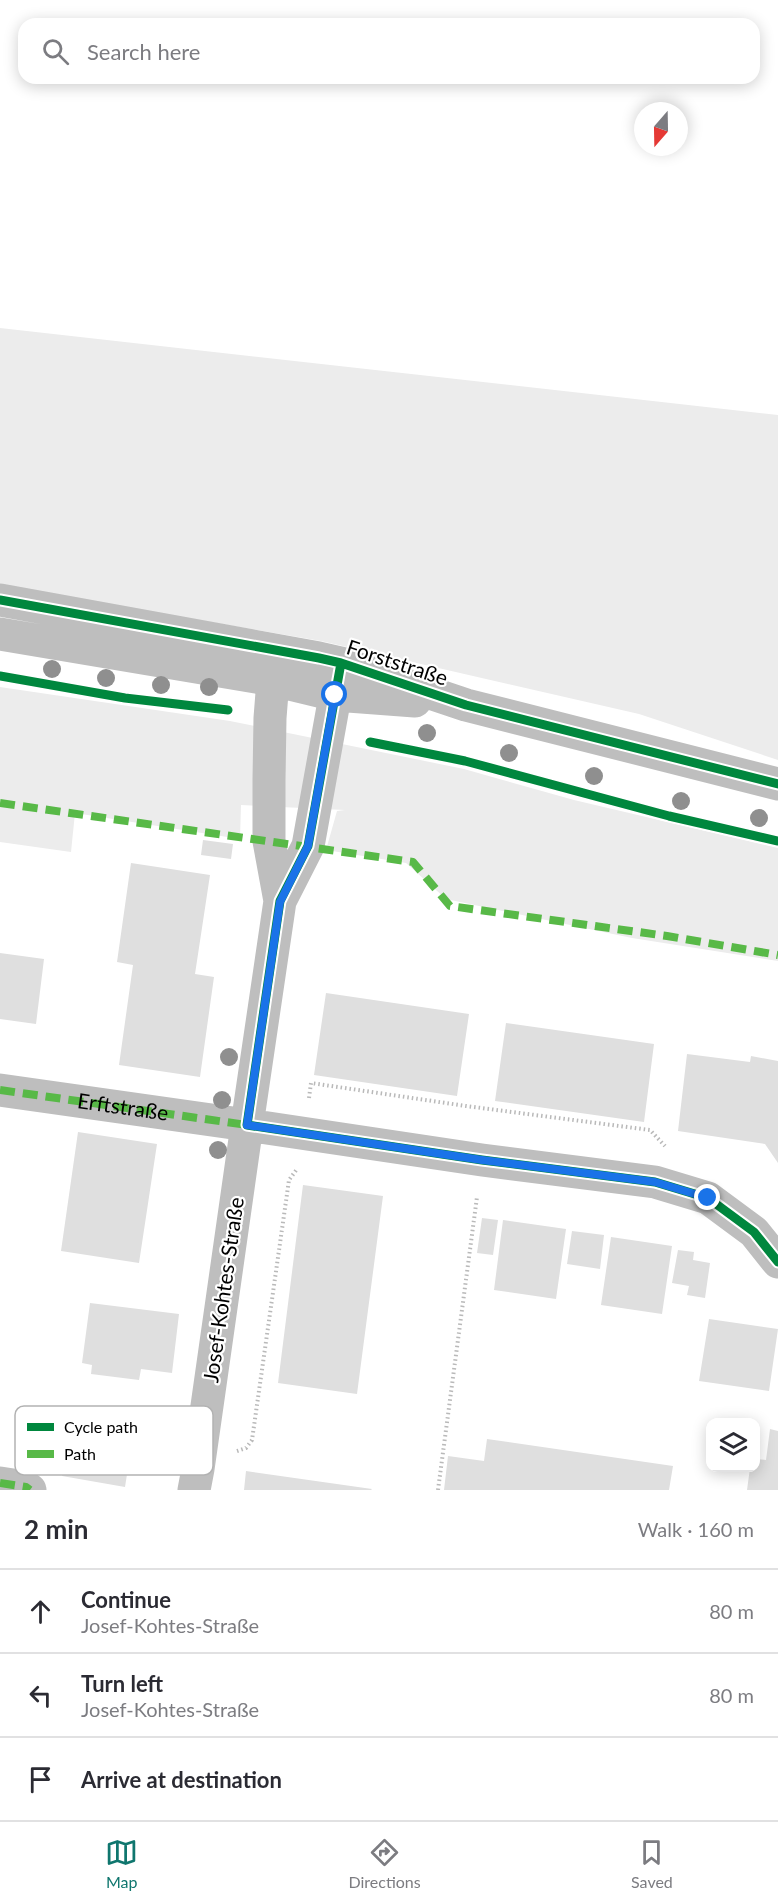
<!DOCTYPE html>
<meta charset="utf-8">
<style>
body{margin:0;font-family:Lato,sans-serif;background:#f2f2f3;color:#2b2b33}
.controls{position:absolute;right:18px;bottom:18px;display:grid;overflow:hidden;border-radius:12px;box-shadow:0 3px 15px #0003}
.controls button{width:54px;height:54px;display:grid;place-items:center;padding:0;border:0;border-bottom:2px solid #e1e1e2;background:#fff;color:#2b2b33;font:30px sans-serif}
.compass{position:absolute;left:634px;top:102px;width:54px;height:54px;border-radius:50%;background:#fff;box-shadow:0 3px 15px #0003;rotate:200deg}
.stop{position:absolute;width:18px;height:18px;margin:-14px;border:4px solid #1a73e8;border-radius:50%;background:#fff}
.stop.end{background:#1a73e8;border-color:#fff;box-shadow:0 2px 6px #0008}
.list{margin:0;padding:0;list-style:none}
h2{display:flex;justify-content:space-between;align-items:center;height:78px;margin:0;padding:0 24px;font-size:26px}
h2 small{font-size:20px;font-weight:400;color:#7c7c81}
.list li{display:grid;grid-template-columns:39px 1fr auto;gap:18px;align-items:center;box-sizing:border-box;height:84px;padding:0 24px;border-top:2px solid #e1e1e2}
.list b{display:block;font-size:22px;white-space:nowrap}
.list p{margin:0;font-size:20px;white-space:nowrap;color:#7c7c81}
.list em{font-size:20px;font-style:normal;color:#7c7c81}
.icon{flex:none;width:33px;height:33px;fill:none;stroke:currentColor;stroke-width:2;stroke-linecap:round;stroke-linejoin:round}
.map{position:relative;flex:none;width:778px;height:1490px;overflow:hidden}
.search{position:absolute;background:#fff;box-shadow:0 3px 15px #0003;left:18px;right:18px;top:18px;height:66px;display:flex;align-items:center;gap:15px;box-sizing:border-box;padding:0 21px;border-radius:18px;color:#7c7c81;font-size:22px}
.sheet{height:330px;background:#fff}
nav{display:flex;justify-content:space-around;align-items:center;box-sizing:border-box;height:84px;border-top:2px solid #e1e1e2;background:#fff;font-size:16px;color:#7c7c81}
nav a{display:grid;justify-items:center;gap:3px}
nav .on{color:#0f766e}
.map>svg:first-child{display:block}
.green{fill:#ececec}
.building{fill:#dfdfdf}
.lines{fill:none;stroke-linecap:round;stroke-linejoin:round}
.path{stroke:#b9b9b9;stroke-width:4;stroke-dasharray:1.5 3;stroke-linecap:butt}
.minor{stroke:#bebebe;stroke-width:33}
.quiet{stroke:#58b947;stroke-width:8;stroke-dasharray:15 8;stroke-linecap:butt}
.cycleway-casing{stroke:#fff;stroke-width:13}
.cycleway{stroke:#00873e;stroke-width:9}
.tree{fill:#8f8f8f}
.route{stroke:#1a73e8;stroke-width:8}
.labels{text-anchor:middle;stroke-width:4.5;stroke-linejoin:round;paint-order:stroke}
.street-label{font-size:21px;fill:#000;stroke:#fff}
.key{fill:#fff;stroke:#b2b2b2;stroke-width:1.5}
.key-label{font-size:16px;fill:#000}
</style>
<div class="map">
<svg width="778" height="1490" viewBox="0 0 778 1490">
<rect width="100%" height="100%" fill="#fff"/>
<!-- green -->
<path class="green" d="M0 328 778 415V760L639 714 321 641 0 586Z
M0 687 230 721 464 769 574 800 778 848V961L632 938 446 899 406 863 326 850 337 811 345 810 241 805 240 839 75 813 71 852 0 842Z"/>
<!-- building -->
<path class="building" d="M203 840 233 844 231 859 201 855Z
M131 863 210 875 195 974 214 977 200 1077 119 1065 133 965 117 962Z
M0 953 44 959 36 1024 0 1019Z
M326 993 469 1014 457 1096 314 1075Z
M506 1023 654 1044 644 1122 495 1101Z
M687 1054 750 1062 751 1056 778 1061V1163L765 1144 678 1131Z
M78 1132 157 1144 139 1263 61 1251Z
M303 1185 383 1196 357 1394 278 1383Z
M482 1218 498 1220 493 1255 477 1253Z
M503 1220 566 1229 556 1299 494 1290Z
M572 1231 604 1235 600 1269 567 1264Z
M611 1237 672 1246 662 1314 601 1305Z
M678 1250 694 1252 693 1260 710 1263 705 1298 687 1295 689 1286 672 1283Z
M90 1303 179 1314 172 1373 141 1369 139 1380 91 1374 92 1365 82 1363Z
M709 1319 778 1329 769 1391 699 1381Z
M72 1413 135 1424 125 1487 62 1476Z
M770 1429 778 1431V1490H747L750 1468 756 1467V1459L766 1460Z
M487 1439 673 1466 669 1490H444L448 1456 484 1461Z
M246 1471 372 1489 371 1490H244Z"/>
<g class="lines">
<!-- path -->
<path class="path" d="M309 1098 311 1083 466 1106 650 1130 665 1146
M237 1451 246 1448 252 1440 289 1180 297 1169
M438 1490 477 1197"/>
<!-- minor -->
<path class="minor" d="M0 600 319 658 341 663 466 705 778 784
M0 634 273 680 335 695 415 701
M278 660 273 680 270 718 269 780V841L280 901
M341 663 308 846 280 901 247 1125 482 1160 655 1182 708 1198 754 1232 778 1262
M0 1090 247 1125 198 1469 194 1490
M0 1483 26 1487 30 1490"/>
<!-- quiet -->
<g class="quiet">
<path d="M0 803 413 862 450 906 667 936 778 955"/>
<path id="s1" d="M0 1090 247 1125"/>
<path d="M0 1483 26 1487 30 1490"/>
</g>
<!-- cycleway casing -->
<g class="cycleway-casing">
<path id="cycleway" d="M0 600 319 658 341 663 466 705 778 784
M341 663 308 846 280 901 247 1125 482 1160 655 1182 708 1198 754 1232 778 1262
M0 676 125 698 228 710
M370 742 465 761 669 816 778 841"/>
</g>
<!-- cycleway -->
<use href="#cycleway" class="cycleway"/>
</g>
<!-- trees -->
<g class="tree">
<circle cx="52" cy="669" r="9"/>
<circle cx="106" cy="678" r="9"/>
<circle cx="161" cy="685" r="9"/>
<circle cx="209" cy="687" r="9"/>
<circle cx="427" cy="733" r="9"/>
<circle cx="509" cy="753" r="9"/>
<circle cx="594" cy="776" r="9"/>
<circle cx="681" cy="801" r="9"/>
<circle cx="759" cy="818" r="9"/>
<circle cx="229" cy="1057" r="9"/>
<circle cx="222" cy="1100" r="9"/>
<circle cx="218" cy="1150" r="9"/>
</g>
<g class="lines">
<!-- route -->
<path class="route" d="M335 695 308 846 280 902 247 1125 482 1160 655 1182 708 1198"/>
</g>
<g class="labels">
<!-- street labels -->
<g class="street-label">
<text transform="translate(397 663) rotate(18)" y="7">Forststraße</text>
<text dy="7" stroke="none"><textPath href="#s1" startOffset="124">Erftstraße</textPath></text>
<text transform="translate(224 1290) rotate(-82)" y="7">Josef-Kohtes-Straße</text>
</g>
</g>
<!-- legend -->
<rect x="15" y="1406" width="198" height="69" rx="9" class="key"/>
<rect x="27" y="1423" width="27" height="8" fill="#00873e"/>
<rect x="27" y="1450" width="27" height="8" fill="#58b947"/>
<g class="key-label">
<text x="64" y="1433">Cycle path</text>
<text x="64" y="1460">Path</text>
</g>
</svg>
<div class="controls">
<button><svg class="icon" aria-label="layers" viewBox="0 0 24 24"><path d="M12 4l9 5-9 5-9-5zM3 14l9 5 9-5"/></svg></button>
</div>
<svg class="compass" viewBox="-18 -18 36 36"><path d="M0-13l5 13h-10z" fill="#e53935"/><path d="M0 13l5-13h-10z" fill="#7c7c81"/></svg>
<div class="stop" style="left:335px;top:695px"></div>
<div class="stop end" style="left:708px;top:1198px"></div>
<div class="search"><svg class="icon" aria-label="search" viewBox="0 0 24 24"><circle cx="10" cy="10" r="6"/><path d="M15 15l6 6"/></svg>Search here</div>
</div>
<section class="sheet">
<h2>2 min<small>Walk · 160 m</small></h2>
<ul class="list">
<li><svg class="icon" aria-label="ahead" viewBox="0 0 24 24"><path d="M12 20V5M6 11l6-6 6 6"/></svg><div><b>Continue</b><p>Josef-Kohtes-Straße</p></div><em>80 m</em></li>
<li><svg class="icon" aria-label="left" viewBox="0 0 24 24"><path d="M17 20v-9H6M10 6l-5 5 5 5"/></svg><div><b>Turn left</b><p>Josef-Kohtes-Straße</p></div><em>80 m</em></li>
<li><svg class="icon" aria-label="arrive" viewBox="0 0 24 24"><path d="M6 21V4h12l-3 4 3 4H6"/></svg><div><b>Arrive at destination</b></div></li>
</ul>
</section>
<nav>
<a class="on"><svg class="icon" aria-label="map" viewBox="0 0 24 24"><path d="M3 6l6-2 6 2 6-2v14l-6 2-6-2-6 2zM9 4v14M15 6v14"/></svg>Map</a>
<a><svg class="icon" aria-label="directions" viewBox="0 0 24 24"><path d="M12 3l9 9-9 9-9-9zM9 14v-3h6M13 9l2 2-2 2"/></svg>Directions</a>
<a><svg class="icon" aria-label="saved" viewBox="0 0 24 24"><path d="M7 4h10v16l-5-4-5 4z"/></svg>Saved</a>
</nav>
